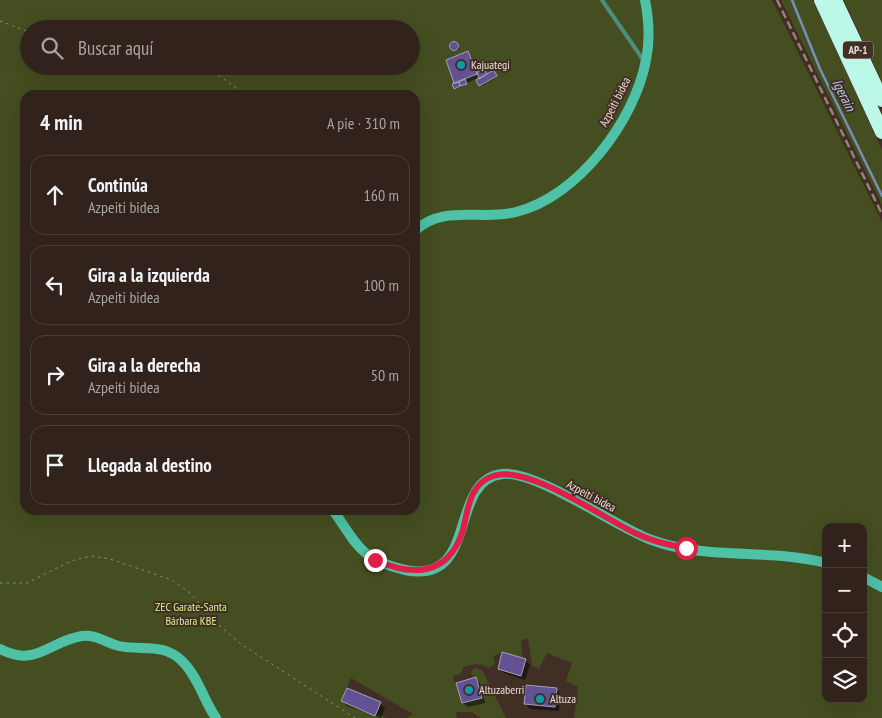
<!DOCTYPE html>
<html lang="es">
<meta charset="utf-8">
<style>
body{margin:0;font-family:"PT Sans Narrow",sans-serif;background:#392a25;color:#f1f3f6}
.controls{position:absolute;right:15px;bottom:15px;display:grid;overflow:hidden;border-radius:10px;box-shadow:0 5px 20px #0002}
.controls button{width:45px;height:45px;display:grid;place-items:center;padding:0;border:0;border-bottom:1px solid #4c3f3b;background:#31221c;color:#f1f3f6;font:25px sans-serif}
.stop{position:absolute;width:15px;height:15px;margin:-11px;border:4px solid #e11d48;border-radius:50%;background:#fff}
.stop.end{background:#e11d48;border-color:#fff;box-shadow:0 1px 5px #0008}
.list{margin:0;padding:0;list-style:none}
h2{display:flex;justify-content:space-between;align-items:center;height:65px;margin:0;padding:0 20px;font-size:21px}
h2 small{font-size:16px;font-weight:400;color:#a8a4a3}
.list li{display:grid;grid-template-columns:32px 1fr auto;gap:15px;align-items:center;box-sizing:border-box;height:80px;margin:0 10px 10px;padding:0 10px;border:1px solid #4c3f3b;border-radius:15px}
.list b{display:block;font-size:19px;white-space:nowrap}
.list p{margin:0;font-size:16px;white-space:nowrap;color:#a8a4a3}
.list em{font-size:16px;font-style:normal;color:#a8a4a3}
.icon{flex:none;width:28px;height:28px;fill:none;stroke:currentColor;stroke-width:2;stroke-linecap:round;stroke-linejoin:round}
.map{position:relative;flex:none;width:882px;height:718px;overflow:hidden}
.search{position:absolute;background:#31221c;box-shadow:0 5px 20px #0002;left:20px;top:20px;width:400px;height:55px;display:flex;align-items:center;gap:12px;box-sizing:border-box;padding:0 18px;border-radius:28px;color:#a8a4a3;font-size:19px}
.panel{position:absolute;background:#31221c;box-shadow:0 5px 20px #0002;left:20px;top:90px;width:400px;height:425px;border-radius:15px}
.map>svg:first-child{display:block}
.green{fill:#444e20;fill-rule:evenodd}
.shadow{fill:#0007}
.lines{fill:none;stroke-linecap:round;stroke-linejoin:round}
.stream{stroke:#7890b8;stroke-width:2.5}
.building{fill:#635293;stroke:#a5a1b7}
.path{stroke:#95867e;stroke-width:1;stroke-dasharray:2.5 4;stroke-linecap:butt}
.lane{stroke:#4b8e7d;stroke-width:4}
.secondary{stroke:#4ec1a6;stroke-width:10}
.highway{stroke:#bcf8e7;stroke-width:14}
.rail{stroke:#94847c;stroke-width:2.5;stroke-dasharray:8 4;stroke-linecap:butt}
.route{stroke:#e11d48;stroke-width:6}
.culture-dot{fill:#0f9aa8;stroke:#412e25;stroke-width:2}
.labels{text-anchor:middle;stroke-width:4;stroke-linejoin:round;paint-order:stroke}
.shield{fill:#412e25;stroke:#b7a9a2;stroke-width:1}
.shield-label{font-size:11px;font-weight:bold;fill:#eaded8}
.poi-label{font-size:12px;fill:#eaded8;stroke:#412e25;text-anchor:start}
.street-label{font-size:12px;fill:#eaded8;stroke:#412e25}
.park-label{font-size:12px;fill:#d8f187;stroke:#412e25}
.water-label{font-size:14px;font-style:italic;fill:#b7cdef;stroke:#412e25}
</style>
<div class="map">
<svg width="882" height="718" viewBox="0 0 882 718">
<rect width="100%" height="100%" fill="#412e25"/>
<!-- green -->
<path class="green" d="M0 0H772L882 222V718H574L578 687 566 681 572 663 547 653 539 669 532 665 528 638 521 641 523 661 504 658 500 653 493 657 495 664 489 668C480 663 473 663 463 668L461 674 453 676 461 700 480 694 471 672 475 668 482 670 506 718H480L472 712H456L457 718H407L413 714 351 678 343 697 386 718H0ZM29 29H411V66H29ZM25 95H415V510H25ZM826 527H863V699H826Z
M781 0H813L882 150V205Z
M844 0H882V82Z"/>
<!-- shadow -->
<path class="shadow" d="M456 42 460 49 455 51 450 46Z
M468 52 478 73 487 75 495 73 497 77 482 86 478 81 479 77 456 89 447 61Z
M525 660 530 665 525 680 504 673 499 669Z
M475 679 480 683 485 703 468 707 463 703 458 683Z
M347 689 380 703 385 708 381 718 347 706 342 701Z
M556 689 561 694 559 711 530 709 525 704Z"/>
<g class="lines">
<!-- stream -->
<path class="stream" d="M792 0 820 69 882 196"/>
</g>
<!-- building -->
<path class="building" d="M449.5 46a4.5 4.5 0 1 1 9 0a4.5 4.5 0 1 1-9 0Z
M468 51 477 74 454 83 446 60Z
M484 69 487 74 479 79 477 72Z
M494 70 497 76 479 86 476 80Z
M465 79 467 84 460 86 459 82Z
M459 82 460 86 454 89 452 84Z
M502 652 526 659 521 676 498 669Z
M476 677 482 698 462 703 456 683Z
M526 685 557 688 555 707 524 704Z
M347 688 381 702 375 716 341 701Z"/>
<g class="lines">
<!-- path -->
<path class="path" d="M0 21 29 32
M149 66 210 69 246 95
M296 95 305 93 310 95
M0 583H27L71 561 91 556 110 559 172 580 190 593 221 627 241 644 355 718"/>
<!-- lane -->
<path class="lane" d="M602 0 644 61"/>
<!-- secondary -->
<path class="secondary" d="M415 231C442 204 483 221 516 212 578 197 635 120 646 60 650 41 649 20 645 0
M333 510C357 544 360 560 405 570 480 585 447 481 502 474 536 470 613 525 649 539 705 561 769 548 826 563
M863 577 882 587
M0 649C36 668 49 641 82 636 96 634 106 643 119 646 143 651 164 642 183 662 198 677 204 701 216 718"/>
<!-- highway -->
<path class="highway" d="M821 0 882 132
M835 0 882 100"/>
<!-- rail -->
<path class="rail" d="M777 0 882 214"/>
</g>
<g class="lines">
<!-- route -->
<path class="route" d="M375 560C411 576 447 577 462 533 468 513 468 484 493 476 528 464 601 517 635 533 651 541 668 545 686 548"/>
</g>
<!-- markers -->
<g class="culture-dot">
<circle cx="461" cy="65" r="5"/>
<circle cx="469" cy="690" r="5"/>
<circle cx="540" cy="699" r="5"/>
</g>
<g class="labels">
<!-- shield labels -->
<rect class="shield" x="843" y="41.5" width="30" height="17" rx="4"/>
<g class="shield-label">
<text x="858" y="54">AP-1</text>
</g>
<!-- poi labels -->
<g class="poi-label">
<text x="471" y="69">Kajuategi</text>
<text x="479" y="694">Altuzaberri</text>
<text x="550" y="703">Altuza</text>
</g>
<!-- street labels -->
<g class="street-label">
<text transform="translate(615 102) rotate(-63)" y="4">Azpeiti bidea</text>
<text transform="translate(591 496) rotate(28)" y="4">Azpeiti bidea</text>
</g>
<!-- park labels -->
<g class="park-label">
<text x="191" y="611">ZEC Garate-Santa<tspan x="191" dy="14">Bárbara KBE</tspan></text>
</g>
<!-- water labels -->
<g class="water-label">
<text transform="translate(844 95) rotate(64)" y="5">Igerain</text>
</g>
</g>
</svg>
<div class="controls">
<button>+</button>
<button>−</button>
<button><svg class="icon" aria-label="locate" viewBox="0 0 24 24"><circle cx="12" cy="12" r="6"/><path d="M12 2v4M12 18v4M2 12h4M18 12h4"/></svg></button>
<button><svg class="icon" aria-label="layers" viewBox="0 0 24 24"><path d="M12 4l9 5-9 5-9-5zM3 14l9 5 9-5"/></svg></button>
</div>
<div class="stop" style="left:686px;top:548px"></div>
<div class="stop end" style="left:375px;top:560px"></div>
<div class="search"><svg class="icon" aria-label="search" viewBox="0 0 24 24"><circle cx="10" cy="10" r="6"/><path d="M15 15l6 6"/></svg>Buscar aquí</div>
<section class="panel">
<h2>4 min<small>A pie · 310 m</small></h2>
<ul class="list">
<li><svg class="icon" aria-label="ahead" viewBox="0 0 24 24"><path d="M12 20V5M6 11l6-6 6 6"/></svg><div><b>Continúa</b><p>Azpeiti bidea</p></div><em>160 m</em></li>
<li><svg class="icon" aria-label="left" viewBox="0 0 24 24"><path d="M17 20v-9H6M10 6l-5 5 5 5"/></svg><div><b>Gira a la izquierda</b><p>Azpeiti bidea</p></div><em>100 m</em></li>
<li><svg class="icon" aria-label="right" viewBox="0 0 24 24"><path d="M7 20v-9h11M14 6l5 5-5 5"/></svg><div><b>Gira a la derecha</b><p>Azpeiti bidea</p></div><em>50 m</em></li>
<li><svg class="icon" aria-label="arrive" viewBox="0 0 24 24"><path d="M6 21V4h12l-3 4 3 4H6"/></svg><div><b>Llegada al destino</b></div></li>
</ul>
</section>
</div>
